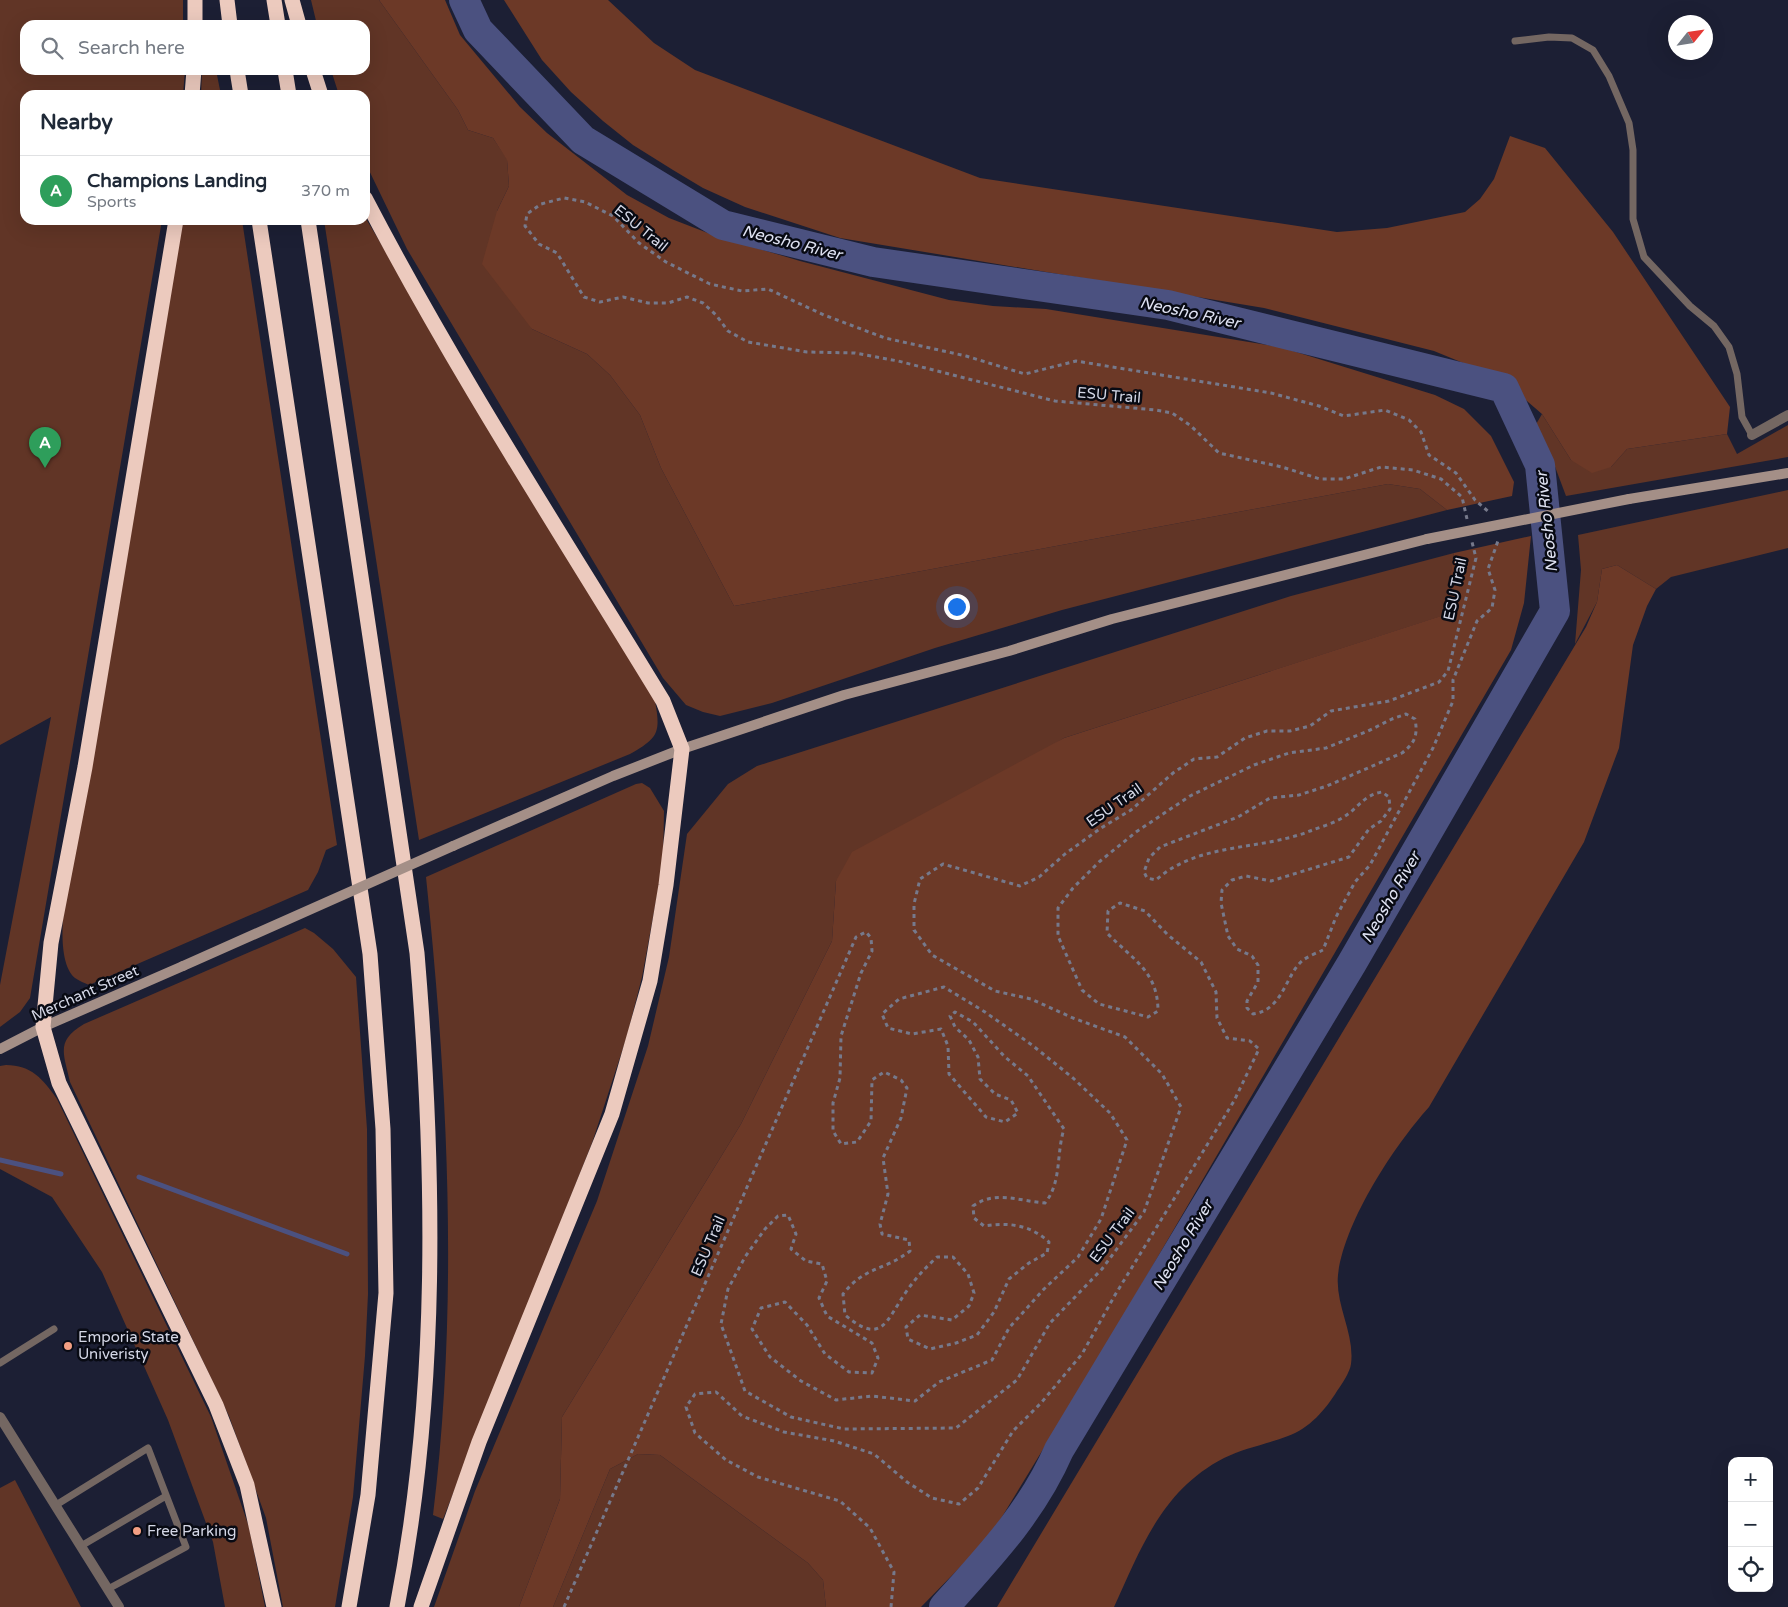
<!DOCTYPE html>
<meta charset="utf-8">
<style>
body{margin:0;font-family:"Varela Round",sans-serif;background:#f2f2f3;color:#1f2937}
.controls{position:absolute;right:15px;bottom:15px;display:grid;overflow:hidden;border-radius:10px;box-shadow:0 5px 20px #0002}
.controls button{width:45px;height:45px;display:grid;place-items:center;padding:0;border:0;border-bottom:1px solid #e0e1e3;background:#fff;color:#1f2937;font:25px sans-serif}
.compass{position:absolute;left:1668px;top:15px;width:45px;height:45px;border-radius:50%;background:#fff;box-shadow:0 5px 20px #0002;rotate:60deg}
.you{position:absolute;left:956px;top:606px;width:18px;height:18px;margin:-12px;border:4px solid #fff;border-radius:50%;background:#1a73e8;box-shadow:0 0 0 8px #1a73e833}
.badge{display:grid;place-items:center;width:32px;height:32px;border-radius:50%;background:#7c3aed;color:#fff;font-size:16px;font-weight:700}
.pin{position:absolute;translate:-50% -41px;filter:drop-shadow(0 1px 2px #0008)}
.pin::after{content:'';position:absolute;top:26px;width:18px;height:15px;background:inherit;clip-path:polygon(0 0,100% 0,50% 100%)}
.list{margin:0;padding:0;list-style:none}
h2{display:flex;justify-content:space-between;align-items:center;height:65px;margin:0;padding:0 20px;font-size:21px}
h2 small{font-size:16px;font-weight:400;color:#747a83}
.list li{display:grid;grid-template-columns:32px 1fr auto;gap:15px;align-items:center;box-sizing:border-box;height:70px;padding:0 20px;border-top:1px solid #e0e1e3}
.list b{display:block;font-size:19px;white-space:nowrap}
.list p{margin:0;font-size:16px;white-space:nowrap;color:#747a83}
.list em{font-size:16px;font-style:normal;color:#747a83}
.icon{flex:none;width:28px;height:28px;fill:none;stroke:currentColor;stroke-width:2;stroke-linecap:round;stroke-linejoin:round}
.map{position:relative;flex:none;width:1788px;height:1607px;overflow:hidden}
.search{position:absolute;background:#fff;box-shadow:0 5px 20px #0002;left:20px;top:20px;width:350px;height:55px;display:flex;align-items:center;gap:12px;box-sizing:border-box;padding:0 18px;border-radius:15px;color:#747a83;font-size:19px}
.panel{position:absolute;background:#fff;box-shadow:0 5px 20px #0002;left:20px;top:90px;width:350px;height:135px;border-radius:15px}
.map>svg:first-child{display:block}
.green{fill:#613526}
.forest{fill:#6c3927}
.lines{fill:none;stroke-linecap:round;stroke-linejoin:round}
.stream{stroke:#4b5180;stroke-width:5}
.river{stroke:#4b5180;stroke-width:30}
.path{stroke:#76798b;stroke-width:3;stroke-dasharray:4 4;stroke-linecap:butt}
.lane{stroke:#746762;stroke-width:7}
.street{stroke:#746762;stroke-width:10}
.secondary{stroke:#a48f87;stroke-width:10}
.highway{stroke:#eccabe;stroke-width:15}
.secondary-bridge{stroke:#a48f87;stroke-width:10}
.poi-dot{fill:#f39f83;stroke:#080a13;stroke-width:2}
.labels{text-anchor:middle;stroke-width:5;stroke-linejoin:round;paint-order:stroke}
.street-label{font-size:15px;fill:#d4d7e6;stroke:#080a13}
.poi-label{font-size:15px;fill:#d4d7e6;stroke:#080a13;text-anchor:start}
.water-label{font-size:16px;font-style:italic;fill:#dfe2f2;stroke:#080a13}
</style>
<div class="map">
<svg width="1788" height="1607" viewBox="0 0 1788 1607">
<rect width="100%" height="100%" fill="#1c1f34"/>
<!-- green -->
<path class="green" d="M0 0H183V25H25V70H185L183 95H25V220H162L30 998 20 1012 0 1027V985L51 717 0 745Z
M311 0H379L458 110 468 130 493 138 507 159 509 186 497 211 532 329 587 354 610 375 640 415 661 468 734 606 1388 484 1420 489 1447 510 1062 610 935 648 772 703 720 716 703 712 686 705 663 678 407 249 365 162V95H339L331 70H365V25H317Z
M202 70H216L221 95H201Z
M365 217 655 701C661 733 658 738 630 754L419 840 324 220H365Z
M181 220H242L337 845 326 850 318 872 308 890 89 985C85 983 79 981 75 978 61 966 62 934 63 918Z
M1542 414 1571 460 1611 467 1627 449 1727 434 1737 454 1788 425V457L1566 496 1554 464 1535 426Z
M1788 490V548L1671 577 1656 589 1617 565 1602 569 1597 602 1575 644 1581 570 1578 535Z
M1454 553 1445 615 1064 738 836 881 832 941 741 1124 562 1417 560 1499 519 1607H434L475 1491 597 1201 648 1046 669 957 687 834 728 784 757 766 1291 596Z
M642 783 650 788 664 811 663 863 642 977 627 1036 592 1143 443 1519 433 1515C459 1303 448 1088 426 877L636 784Z
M305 928 314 933 333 949 356 977 367 1129 368 1294 365 1356 353 1497 335 1607H283L266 1518 229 1416 70 1082C64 1054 55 1041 84 1024Z
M6 1065C31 1065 43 1079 57 1099L211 1417 249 1527 265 1607H225L213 1542 168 1420 102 1272 52 1197 0 1169V1066Z
M638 1454 660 1455 808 1563 823 1580 826 1607H553L610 1469Z
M15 1480 81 1607H0V1488Z"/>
<!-- forest -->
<path class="forest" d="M379 0H445L460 35 520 107 547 133 627 195 669 218 713 235 800 261 949 300 993 306 1046 309 1280 347 1435 395 1464 409 1491 436 1514 482 1512 496 1447 510 1420 489 1388 484 734 606 661 468 640 415 610 375 587 354 532 329 482 264 497 211 509 186 507 160 493 138 468 130 458 110Z
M504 0H608L654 43 695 70 980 178 1337 232 1387 228 1465 212 1480 199 1494 179 1510 136 1545 148 1613 232 1730 407 1727 434 1627 449 1611 467 1592 473 1571 460 1542 414 1514 390 1473 367 1434 351 1264 308 840 238 745 207 703 188 673 170 633 145 603 121 571 92 542 60Z
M1531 536 1524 603 1511 650 1110 1339 997 1525 971 1556 921 1607H826L823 1580 808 1563 660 1455 638 1454 610 1469 553 1607H519L560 1499 562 1417 741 1124 832 941 836 881 852 852 1064 738 1444 615 1454 553Z
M1617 565 1656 589 1647 606 1633 645 1619 748 1584 842 1429 1107C1394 1146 1344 1222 1338 1275 1335 1305 1355 1334 1351 1364 1350 1372 1342 1384 1337 1391 1326 1409 1309 1429 1288 1436 1267 1444 1244 1448 1224 1458 1162 1490 1141 1548 1114 1607H997L1586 627 1597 602 1602 569Z"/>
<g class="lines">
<!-- stream -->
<path class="stream" d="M0 1160 61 1174
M139 1177 347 1254"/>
<!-- river -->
<path class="river" d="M464 0 478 30 583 140 723 225 873 262 1168 305 1504 388 1540 465 1555 611 1352 963 1059 1450C1032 1512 989 1557 944 1607"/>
<!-- path -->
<path class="path" d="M1467 519 1462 497 1441 479 1413 470 1381 467 1344 479H1320L1282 467 1219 453 1191 426 1172 413 1156 410 1055 401 898 361 855 353 807 352 748 342 728 331 716 315 703 303 687 297 668 303H648L623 297 600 302 584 297 557 253 539 244 525 226 527 214 541 204 564 198 585 202 613 216 639 243 666 262 710 284 742 291 768 289 824 315 885 338 966 356 1025 374 1076 361 1271 393 1319 406 1344 416 1385 410 1409 420 1421 432 1429 455 1456 473 1475 500 1490 513
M564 1607 856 937 866 932 871 938 872 951 861 973 841 1036 840 1078 833 1103V1131L841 1144 857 1142 871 1121 872 1080 884 1072 901 1080 907 1088 901 1118 883 1158 888 1194 880 1224 882 1234 909 1240 910 1251C884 1271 865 1266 843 1294L845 1315C882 1346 886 1321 906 1292 915 1279 925 1268 937 1257H953L968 1274 974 1293 969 1306 952 1320 920 1315 906 1327 908 1339 930 1349 956 1343 977 1335 994 1312 1009 1279 1029 1263 1047 1253 1049 1242C1030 1225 1010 1222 984 1226L974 1218 973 1206C995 1190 1019 1201 1045 1203 1062 1182 1056 1154 1064 1129L1028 1076 1005 1057 973 1022 955 1012 950 1016 955 1027 969 1040 978 1057 980 1079 995 1094 1011 1100 1018 1113 1005 1122 986 1117 949 1074 948 1046 941 1029 912 1034 888 1028 882 1014 899 999 944 987 985 1012 1032 1045 1073 1078 1110 1113 1127 1140 1101 1219 1078 1257 1044 1289 1009 1328 992 1360 939 1382 915 1401 872 1396 836 1400 801 1381 770 1357 752 1329 761 1308 785 1302 807 1325 825 1354 849 1372 872 1373 878 1358 872 1343 827 1316 819 1298 827 1281 822 1264 806 1261 791 1249 796 1234 788 1215 778 1216 765 1229 745 1257 728 1289 721 1324 745 1391 791 1417 844 1429 956 1428 1017 1380 1050 1323 1102 1269 1144 1212 1181 1107 1162 1074 1125 1037 1073 1018 1031 999 995 991 932 955 914 930V904L920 879 943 864 1020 886 1039 877 1065 854 1101 828 1131 810 1173 773 1194 759 1217 757 1245 738 1267 731H1290L1310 726 1331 711 1389 701 1439 682 1448 671 1476 558 1472 542
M891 1607 894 1572 870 1528 840 1501 758 1477 726 1460 695 1433 686 1407 695 1394 716 1392 742 1416 784 1432 834 1441 874 1454 907 1482 932 1498 959 1504 978 1488 1013 1431 1041 1403 1082 1354 1115 1295 1234 1101 1259 1049 1250 1041 1227 1038 1217 1018 1216 992 1201 962 1168 935 1145 911 1120 903 1108 911 1107 933C1132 959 1158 971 1158 1011L1148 1017 1099 1004 1082 990 1058 936V908L1073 888 1099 862 1136 832 1190 796 1254 765 1289 753 1326 748 1368 731 1392 719 1406 714 1415 719C1418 735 1415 743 1402 753L1327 786 1299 795 1270 798 1238 817 1160 847 1149 858 1144 872 1147 878 1156 880C1198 842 1260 851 1310 831 1320 827 1332 824 1342 818 1358 809 1363 795 1382 792L1389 797 1390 809 1381 821 1369 829 1349 857 1271 881 1246 876 1232 880 1222 890 1221 903 1228 936 1237 949 1252 956 1258 965V982L1247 1001V1008L1253 1014C1283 1010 1285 976 1302 961 1308 956 1317 953 1323 950L1336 917 1355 882 1370 865 1433 748 1453 701V680L1477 621 1492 608 1495 590 1488 569 1499 538"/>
<!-- lane -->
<path class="lane" d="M1515 41 1549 37 1572 38 1593 50 1609 76 1629 123 1633 150V219L1644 257 1690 306 1714 326 1729 347 1737 374 1742 417 1752 435
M0 1363 54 1329
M56 1505 148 1448 186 1547 108 1589
M81 1546 166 1496"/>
<!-- street -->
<path class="street" d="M1752 435 1788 415
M0 1417 119 1607"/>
<!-- secondary -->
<path class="secondary" d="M1629 499 1788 473
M453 846 613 776 682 749 844 695 1009 651 1112 619 1427 539
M0 1049 43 1027 183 966"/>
<!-- highway -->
<path class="highway" d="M195 0V25
M227 0 230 25
M274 0 278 25
M292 0 299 25
M237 70 241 95
M285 70 289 95
M313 70 321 95
M192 95 194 70
M365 198C455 371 562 535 663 701L682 749 666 885 650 981 612 1114 479 1442 421 1607
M176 220 85 767 51 943 43 1027 59 1083 216 1405 247 1485 274 1607
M259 220 370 954 383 1129 386 1293 368 1495 349 1607
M308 220 417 953C435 1170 439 1392 397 1607"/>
<!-- secondary-bridge -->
<path class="secondary-bridge" d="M1427 539 1629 499
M183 966 453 846"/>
</g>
<!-- markers -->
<g class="poi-dot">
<circle cx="68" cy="1346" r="5"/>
<circle cx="137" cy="1531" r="5"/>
</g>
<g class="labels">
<!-- street labels -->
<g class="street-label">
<text transform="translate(641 228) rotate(39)" y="5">ESU Trail</text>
<text transform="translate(1109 395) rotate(5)" y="5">ESU Trail</text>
<text transform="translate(1455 589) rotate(-78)" y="5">ESU Trail</text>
<text transform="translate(1114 805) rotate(-35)" y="5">ESU Trail</text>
<text transform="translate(85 993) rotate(-24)" y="5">Merchant Street</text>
<text transform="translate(1112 1235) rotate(-53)" y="5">ESU Trail</text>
<text transform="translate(708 1246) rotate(-67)" y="5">ESU Trail</text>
</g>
<!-- poi labels -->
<g class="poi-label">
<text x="78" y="1342">Emporia State<tspan x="78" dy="17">Univeristy</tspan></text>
<text x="147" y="1536">Free Parking</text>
</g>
<!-- water labels -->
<g class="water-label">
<text transform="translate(792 242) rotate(14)" y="6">Neosho River</text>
<text transform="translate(1190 312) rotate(12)" y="6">Neosho River</text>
<text transform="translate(1546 522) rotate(-96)" y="6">Neosho River</text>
<text transform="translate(1390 897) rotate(-60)" y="6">Neosho River</text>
<text transform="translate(1182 1245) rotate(-59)" y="6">Neosho River</text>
</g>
</g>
</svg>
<div class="controls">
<button>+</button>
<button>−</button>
<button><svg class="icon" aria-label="locate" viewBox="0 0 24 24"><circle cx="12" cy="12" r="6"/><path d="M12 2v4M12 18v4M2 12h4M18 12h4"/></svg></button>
</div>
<svg class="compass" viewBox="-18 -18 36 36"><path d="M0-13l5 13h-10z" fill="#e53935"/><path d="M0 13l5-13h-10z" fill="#747a83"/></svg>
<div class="you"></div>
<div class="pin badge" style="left:45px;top:468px;background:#2e9e5b">A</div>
<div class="search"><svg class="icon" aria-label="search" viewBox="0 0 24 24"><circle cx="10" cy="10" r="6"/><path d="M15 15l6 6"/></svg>Search here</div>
<section class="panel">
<h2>Nearby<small></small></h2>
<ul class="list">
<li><span class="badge" style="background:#2e9e5b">A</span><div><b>Champions Landing</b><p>Sports</p></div><em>370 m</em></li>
</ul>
</section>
</div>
